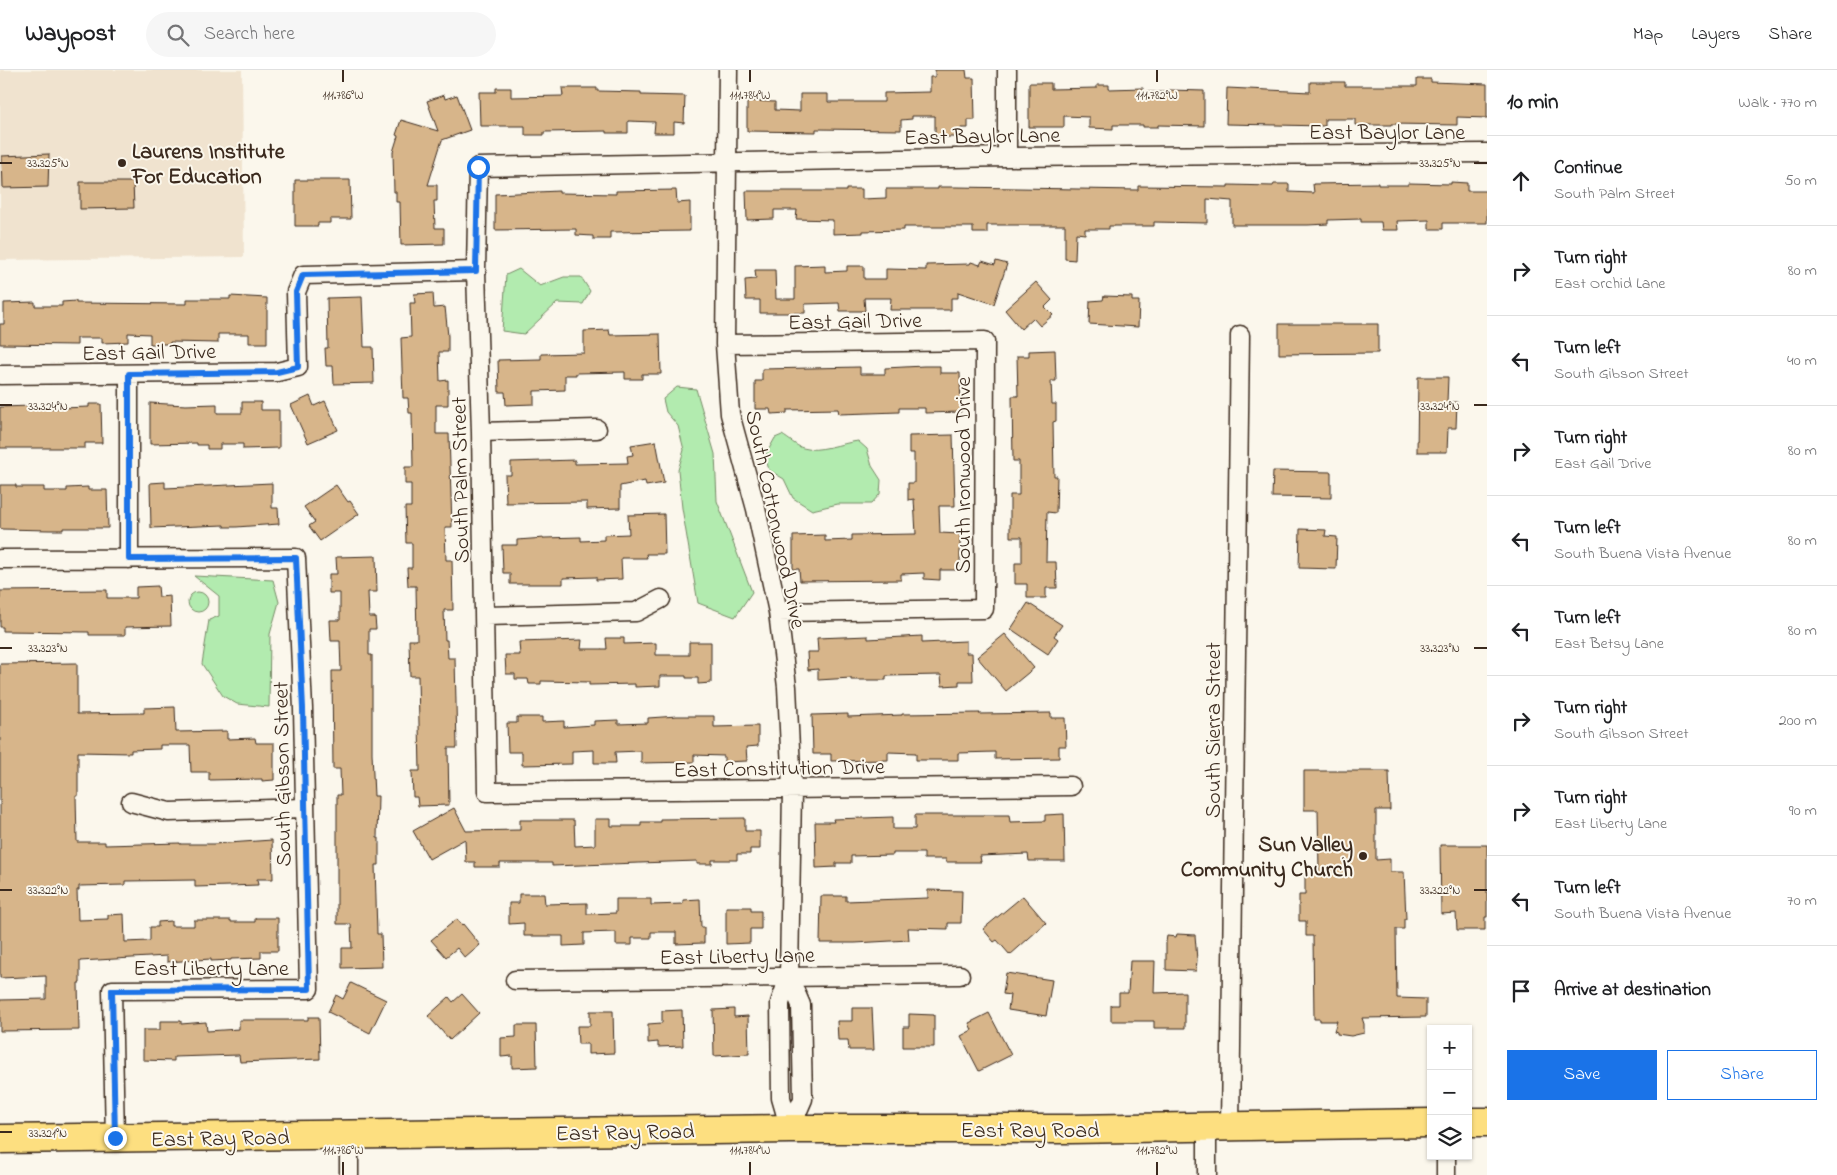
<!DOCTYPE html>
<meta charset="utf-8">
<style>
body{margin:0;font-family:"Indie Flower",sans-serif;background:#f6f6f6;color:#202124}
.controls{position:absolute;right:15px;bottom:15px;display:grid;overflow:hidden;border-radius:0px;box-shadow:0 1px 4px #0004}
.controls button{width:45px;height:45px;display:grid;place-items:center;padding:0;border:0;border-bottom:1px solid #e0e0e0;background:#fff;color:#202124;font:25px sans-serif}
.stop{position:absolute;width:15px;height:15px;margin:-11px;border:4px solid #1a73e8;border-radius:50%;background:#fff}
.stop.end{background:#1a73e8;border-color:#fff;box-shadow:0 1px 5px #0008}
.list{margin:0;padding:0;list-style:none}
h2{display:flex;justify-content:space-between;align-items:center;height:65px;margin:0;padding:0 20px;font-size:21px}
h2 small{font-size:16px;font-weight:400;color:#757577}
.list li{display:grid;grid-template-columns:32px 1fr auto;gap:15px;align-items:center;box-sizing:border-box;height:90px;padding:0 20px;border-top:1px solid #e0e0e0}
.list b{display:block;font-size:19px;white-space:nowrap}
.list p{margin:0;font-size:16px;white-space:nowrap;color:#757577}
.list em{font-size:16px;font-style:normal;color:#757577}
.actions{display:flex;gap:10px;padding:15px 20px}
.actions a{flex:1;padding:11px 0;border:1px solid #1a73e8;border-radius:0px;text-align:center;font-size:18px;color:#1a73e8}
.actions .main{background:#1a73e8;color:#fff}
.icon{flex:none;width:28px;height:28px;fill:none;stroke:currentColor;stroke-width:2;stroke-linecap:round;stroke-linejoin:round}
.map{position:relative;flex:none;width:1487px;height:1105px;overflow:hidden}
header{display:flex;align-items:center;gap:30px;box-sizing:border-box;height:70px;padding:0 25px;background:#fff;border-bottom:1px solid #e0e0e0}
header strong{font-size:24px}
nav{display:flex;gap:28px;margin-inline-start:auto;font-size:18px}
.search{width:350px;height:45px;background:#f6f6f6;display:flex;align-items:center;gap:12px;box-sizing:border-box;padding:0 18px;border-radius:28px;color:#757577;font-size:19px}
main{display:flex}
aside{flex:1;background:#fff}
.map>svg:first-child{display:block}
.built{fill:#f0e3cf}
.green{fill:#b2ebaf;stroke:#768a66}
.building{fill:#d7b58a;stroke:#3b2a1e}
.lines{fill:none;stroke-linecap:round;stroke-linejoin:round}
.street-casing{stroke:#3b2a1e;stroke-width:21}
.primary-casing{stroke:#3b2a1e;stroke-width:31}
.street{stroke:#fbf7ec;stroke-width:18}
.primary{stroke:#fddf80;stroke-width:28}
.route{stroke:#1a73e8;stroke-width:6}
.ticks{fill:none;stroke:#3b2a1e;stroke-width:2}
.poi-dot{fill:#3b2a1e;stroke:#fbf7ec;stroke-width:2}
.labels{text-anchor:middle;stroke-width:4;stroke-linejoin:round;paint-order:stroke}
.street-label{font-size:22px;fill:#3b2a1e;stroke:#fbf7ec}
.poi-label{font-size:22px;font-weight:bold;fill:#3b2a1e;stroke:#fbf7ec;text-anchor:start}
.ticks-label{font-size:12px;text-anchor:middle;fill:#3b2a1e;stroke:#fbf7ec;stroke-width:4;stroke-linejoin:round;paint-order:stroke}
</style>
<header>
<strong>Waypost</strong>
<div class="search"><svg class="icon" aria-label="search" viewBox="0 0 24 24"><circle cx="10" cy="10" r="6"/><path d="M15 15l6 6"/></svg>Search here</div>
<nav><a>Map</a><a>Layers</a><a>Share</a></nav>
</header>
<main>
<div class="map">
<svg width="1487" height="1105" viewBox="0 0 1487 1105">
<rect width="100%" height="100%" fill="#fbf7ec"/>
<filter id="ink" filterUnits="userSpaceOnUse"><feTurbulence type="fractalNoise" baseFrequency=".02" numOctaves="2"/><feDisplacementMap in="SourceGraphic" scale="10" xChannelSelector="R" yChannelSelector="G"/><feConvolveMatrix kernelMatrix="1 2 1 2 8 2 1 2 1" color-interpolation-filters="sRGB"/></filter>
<g filter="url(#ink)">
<!-- built -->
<path class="built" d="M0 0H242L244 187 0 190Z"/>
<!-- green -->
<path class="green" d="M519 199 540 216 564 207H581L590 221 583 234 557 233 524 264 502 261 506 205Z
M677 317 696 319 715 384 717 431 752 522 735 547 698 533 682 438 678 400 684 380 678 356 666 342 663 329Z
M782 365C789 369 796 376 803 378 818 383 842 373 858 371L867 379 872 396 881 410 880 424 871 434H838L812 440 793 428 784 409 769 400 765 386 775 368Z
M194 506 273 510 279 532 270 564 269 637 237 634 223 626 202 594 209 550 219 546V526Z
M188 532a10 10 0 1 1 20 0a10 10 0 1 1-20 0Z"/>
<!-- building -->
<path class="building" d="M935 0H966L967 8H974L975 50H968V58H961V67H935V46H912V49L901 50V60L816 59V62L747 61V31L775 32V40L800 41V24H828V32H884V23L930 22V7H935Z
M1417 9H1431V12L1487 14V48L1457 47V55L1391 54V55H1355V49H1325V56L1226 54 1227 18 1310 22V12H1345V16H1417Z
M1029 13H1051V19L1097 18V15H1109V19L1143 18V22H1169V20L1204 21V56L1158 55V57H1143V55H1113V59L1089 58V47L1064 46V57H1029Z
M496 18H511V27L563 26 562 18H597V21L641 22V25L685 26 684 53 674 52V63H654L655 52 628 51V63H606V61L544 62V65H525V56H480L479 22H496Z
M444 25 445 29 457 25 470 60 442 70 428 115H437V131H434L435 158H444V174L401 175 400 132H396V122H394L393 82 398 66 396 65 401 50 438 61 427 31Z
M49 84 48 117 3 118 2 86Z
M295 110H350L351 149H330V153H318V156H295Z
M80 112H133L134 138 80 139Z
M1451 112 1467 113V121H1487V153H1443V159H1429V150L1397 151 1398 160H1382L1381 152H1361V149L1328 150V154L1308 155H1232V131L1207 129V153L1154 152V156H1109V159H1085V164L1076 163 1075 190 1065 189V155H987V163H973V157H904V160L863 161V163L833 164V150L796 149 797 140H774V149L747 150 746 121H846V119H862V129L886 128V119H938V117H956L1138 120V116L1228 117V115L1273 116 1274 114H1289V122L1314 123 1313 114 1378 113V115H1408V113L1451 114Z
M676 120 677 133 690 132V161L610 162V169H593V166L576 165V159L495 160V124L559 121V123L616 124V121Z
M982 191 995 195 996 191 1007 194 994 234 958 222V228H951V240H890L891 228H864L865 241H840L839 233 805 234V243H760V230H746L745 210 756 209 755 200H775L776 229H795V196L825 195V202L847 201V196H864V209H886V199L926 200V195L970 194 971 192 980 195Z
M1036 212 1052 230 1045 237 1053 245 1040 256 1033 248 1021 259 1005 240Z
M433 223 434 238 445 237 448 266V282H439L440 311 448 310V335H436V364H449L452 457H445L446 490H452L453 540H444L445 570H447L448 588H455L457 678H448L449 735 418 736 417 727H413L412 701H420L418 606H410L409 570H417L416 516H408L407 498H412V473H406L405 437H411V414H405V397H413L412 343H409L408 328H403L401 268 411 267 410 233H415L414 224Z
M230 226 267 228V273H249V264H218V273L170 272V274H150V264L128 263V272L102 273V268H77V275L0 274V254H4V233L35 232V236H62V232L76 231V233L187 234V229H230Z
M1104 226 1132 227V231H1139L1138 257 1089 254 1090 231 1103 230Z
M362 227 364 277H373L374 313 334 314 333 296H326L325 278H328L327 228Z
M1279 254H1378V283L1279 284Z
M609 260 610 265 660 264 661 304H642V309H625V302L576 303V305H565V320L534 321V334L506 335 505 322H499L498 290 541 289V284L584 283V261Z
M1055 280 1056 311H1051L1052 334H1056V351L1053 352 1054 406H1057L1056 443 1047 442 1046 492H1056L1057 518H1046V528H1027V514H1015V493H1022V467H1010V425H1019V391H1013L1012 326H1018L1017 286H1029V281Z
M924 296H940V303H960L961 342 925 343V338H899V342L839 344 838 339 787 340V343L771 344 770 339H755V311H762V299L860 297V304H885V298Z
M1418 307H1448L1447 332H1457L1456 358H1448L1447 382H1417Z
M310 326 314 336 325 331 338 360 308 373 291 335Z
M242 332H261V340H279V378L243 379V374H220V379H207V375H197V373L150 374V333L186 335 217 334V343H242Z
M89 334H101L102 373H85V378H0V337L33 336V339L89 337Z
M953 365 955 436H939L940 463 960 464V500H940V510L924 509V503L901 504V510L800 511 799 499H793V466L825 465V471L852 470V465L916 464 914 429 908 430V413H914V383H909V366Z
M656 371 664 413 646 416 645 411 620 416V438L587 439V432L506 433 505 405H511V392L575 390V394L628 393 627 386 633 385 631 375Z
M1273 401 1331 402V428L1272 427Z
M165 412V418L272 413V438H278L279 454 236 457H224V455L151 458 150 413Z
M0 415H16V417H44V421H67V418L88 417V420H107L108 458H63V460H49L2 459 0 458Z
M336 415 348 432 350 431 359 444 320 471 309 456 315 452 304 437Z
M664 444 665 484H646L647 488H621L622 509 596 510V507L563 508V514H510V503H503L502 475H517V470L545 468 581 467V471L604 470V465L629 464 628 445Z
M1300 459 1326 460 1325 466 1337 467 1336 499 1299 498Z
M376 486 377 522H368L369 547H375L376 559H369V585H372V683L374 726H378L377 768H379V795H375L377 864H381L382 897 342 898V878H352L351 854H337V725H341L340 699H333L332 601H341L340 571H331L330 550H340V523H329V504H337L336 487Z
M158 516 159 527 170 526 171 556 125 557V565H89V562L3 561V557H0V521L107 520V528H136V517Z
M1028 533 1062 555 1054 566 1058 569 1048 584 1011 559Z
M1005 564 1034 598 1006 621 977 587Z
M868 566V569L922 566V573L966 571V583H972L973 611H959V615L942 616 941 605 886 606V610H851V608L818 610V599L808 600 807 582H818L817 568Z
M606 568H624V574L656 573V585H689V572H711V613L698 614V608H686V606H660V616L635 617V614L589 615V612L541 611V614H529L528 609H515V604H506L505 585H520L519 572 582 570 581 579H607Z
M77 593V644L144 643V638L175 637 176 662 227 661V669L255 668 256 673H274V710L262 711V709L209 710V702H191L190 675H160V679L131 680V683L78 682V726H76L77 772H105V775L180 773V774H214L272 770 273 809H257L258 815 229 816 195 817V810L125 811V815L79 816V820H77L78 850 108 849V845L124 844 125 872 150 871V857H158V852L171 851V856H194V850H231V852H255V848H278V881H261V888L231 889V890L211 891V889L167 892V886L80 891V913H78L79 960 0 961V930L46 929V906L0 908V594Z
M980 643 979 644 1051 643V648H1065L1066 676H1059V688L995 689V682L958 683V690H916V683L888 682V690L831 691V684H813L812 645 848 644V647L902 645V644Z
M677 646H714V657L758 656V676L746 677 747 691 724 692V686L694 685V692L641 693V681L615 682 616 693H594V680L572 681V694L522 695V682H508L507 653H517V647H542V652L564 651V657L594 655V651L618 650V654L648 653V648Z
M1304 701H1389L1390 740H1376V790L1390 789V802H1404L1406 849H1404V859H1396L1397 928 1426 929V947L1362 948 1364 954V963L1351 966 1337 964V962L1334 961 1337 951H1320V949H1314L1313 866H1306V851H1299V825H1305V801H1319L1318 740H1304Z
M454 738 466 761 520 760V750H574L575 776 595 775V749H611V756H641V752H660V749L745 748V761H760V779H750V784H737V790H712V794H697V791L552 796V793H500V797H475V792H466L465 769 429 789 413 761Z
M1064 744 1065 791H1029L1028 784 980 786 981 792H946V789H924V783H893V785L851 786V793H836V797L816 798 815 752H834L833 749 893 747V759H915V745H1009L1010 752 1045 751V745Z
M1440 775H1487V847H1485V860H1457L1456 843 1441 844Z
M928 820 962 821 961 853H948V859L908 858 909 870 855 873H820L821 826H846V831L928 828Z
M519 824H544L545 834 587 833V844L616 843V829H651V835L683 834V830L700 829 701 857H704V873L676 874V862H651V868H632V875H616V862L584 863V875L563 876V866H524V853L509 854V833H519Z
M1023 826 1046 853 1010 885 997 870 994 872 983 859Z
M726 837H751V841H761V859H750V873L726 874Z
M457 849 462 855 463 854 480 875 465 888 457 878 446 887 431 870Z
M1177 864 1195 865 1197 890 1196 901 1166 900V872L1167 866 1176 867Z
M1130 891H1155L1154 923 1185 922V958H1154V951H1111V935H1119V923H1128Z
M1006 903 1052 910 1046 946 1008 940 1010 925 1003 924Z
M351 913 386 930 370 963 328 942 336 925 343 929Z
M462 924 479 943 450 970 428 946 449 927 453 932Z
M852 938H872L874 980H849L848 970H838L837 951H852Z
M734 939V947L748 946 749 984 714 986 713 940Z
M682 940 683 976 658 977V972L648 973V954L662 953V941Z
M590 941H613L614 983 588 984V974H578L577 956H590Z
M989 943 1011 985 979 1001 961 966 972 960 969 953Z
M909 944 934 945V977H903V957H909Z
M308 947H319L320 989 240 992 239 985 174 987V991L143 990V960H160V951H181V954L206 952 207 961 239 959V950H308Z
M516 955H536L537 997 512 998V986L501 987V968L516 967Z"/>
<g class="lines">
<!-- street casing -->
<g class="street-casing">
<path id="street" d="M728 0 725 274 730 344 756 439 778 542 787 617 792 719 789 907 780 933 781 1028 790 1059
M1007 87V0
M725 274 985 271 984 539 778 542
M129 304V489
M0 305 277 302 298 297 296 222 303 205 476 201
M481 362 597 359
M0 489 296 488 303 639 309 919 112 920 115 1069
M485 546 636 542 661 529
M1071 716 487 722 481 362 476 201 478 97 1007 87 1487 83
M131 732 169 742 304 738
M789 907 801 935 803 1029 790 1059
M515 910 960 905
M1230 1056 1240 265
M349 1065V1105
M1446 1086V1105
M1207 1105V1056"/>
</g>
<!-- primary casing -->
<g class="primary-casing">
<path id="primary" d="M1468 1052H1487
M0 1069 790 1059H1071L1431 1053"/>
</g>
<!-- street -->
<use href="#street" class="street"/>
<!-- primary -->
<use href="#primary" class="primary"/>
</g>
</g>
<g class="lines" filter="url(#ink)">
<!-- route -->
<path class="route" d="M115 1068 112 920 309 919 303 639 296 488 129 489V304L277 302 298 297 296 222 303 205 476 201 478 97"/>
</g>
<!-- ticks -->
<path class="ticks" d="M343 0V12M750 0V12M1157 0V12M0 93H12M1474 93H1487M0 335H12M1474 335H1487M0 578H12M1474 578H1487M0 820H12M1474 820H1487M0 1062H12M343 1092V1105M750 1092V1105M1157 1092V1105"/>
<!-- markers -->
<g class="poi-dot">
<circle cx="122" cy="93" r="5"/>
<circle cx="1363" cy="786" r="5"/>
</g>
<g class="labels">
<!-- street labels -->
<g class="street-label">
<text x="1387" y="69">East Baylor Lane</text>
<text transform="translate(982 65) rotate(-1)" y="8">East Baylor Lane</text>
<text transform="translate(855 250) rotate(-1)" y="8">East Gail Drive</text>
<text transform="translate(149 281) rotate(-1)" y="8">East Gail Drive</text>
<text transform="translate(962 405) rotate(-90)" y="8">South Ironwood Drive</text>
<text transform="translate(459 410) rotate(-91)" y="8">South Palm Street</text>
<text transform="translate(777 449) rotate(78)" y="8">South Cottonwood Drive</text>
<text transform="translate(1212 660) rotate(-90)" y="8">South Sierra Street</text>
<text transform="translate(779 697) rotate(-1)" y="8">East Constitution Drive</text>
<text transform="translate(281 704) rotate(-91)" y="8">South Gibson Street</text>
<text transform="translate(737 885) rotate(-1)" y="8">East Liberty Lane</text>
<text x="211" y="905">East Liberty Lane</text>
<text x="1030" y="1067">East Ray Road</text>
<text transform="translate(625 1061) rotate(-1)" y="8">East Ray Road</text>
<text transform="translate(220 1067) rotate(-1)" y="8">East Ray Road</text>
</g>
<!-- poi labels -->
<g class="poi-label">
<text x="132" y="88">Laurens Institute<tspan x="132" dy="25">For Education</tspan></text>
<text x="1353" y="781" text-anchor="end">Sun Valley<tspan x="1353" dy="25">Community Church</tspan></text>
</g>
</g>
<g class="ticks-label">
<text x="343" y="29">111.786°W</text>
<text x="750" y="29">111.784°W</text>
<text x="1157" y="29">111.782°W</text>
<text x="48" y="97">33.325°N</text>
<text x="1440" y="97">33.325°N</text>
<text x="48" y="340">33.324°N</text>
<text x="1440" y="340">33.324°N</text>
<text x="48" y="582">33.323°N</text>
<text x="1440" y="582">33.323°N</text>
<text x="48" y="824">33.322°N</text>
<text x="1440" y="824">33.322°N</text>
<text x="48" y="1067">33.321°N</text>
<text x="343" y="1084">111.786°W</text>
<text x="750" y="1084">111.784°W</text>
<text x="1157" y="1084">111.782°W</text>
</g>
</svg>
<div class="controls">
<button>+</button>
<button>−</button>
<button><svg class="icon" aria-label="layers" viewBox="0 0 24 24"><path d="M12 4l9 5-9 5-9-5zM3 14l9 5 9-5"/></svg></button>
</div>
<div class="stop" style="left:478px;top:97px"></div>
<div class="stop end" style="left:115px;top:1068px"></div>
</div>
<aside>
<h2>10 min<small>Walk · 770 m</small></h2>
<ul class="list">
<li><svg class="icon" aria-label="ahead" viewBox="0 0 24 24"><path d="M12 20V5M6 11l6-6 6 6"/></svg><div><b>Continue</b><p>South Palm Street</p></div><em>50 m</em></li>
<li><svg class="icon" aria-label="right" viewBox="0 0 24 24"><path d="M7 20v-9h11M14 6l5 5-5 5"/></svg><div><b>Turn right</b><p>East Orchid Lane</p></div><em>80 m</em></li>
<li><svg class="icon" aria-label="left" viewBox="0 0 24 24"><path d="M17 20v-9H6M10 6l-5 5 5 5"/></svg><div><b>Turn left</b><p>South Gibson Street</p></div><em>40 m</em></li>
<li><svg class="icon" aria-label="right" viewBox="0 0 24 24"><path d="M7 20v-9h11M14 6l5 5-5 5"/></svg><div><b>Turn right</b><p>East Gail Drive</p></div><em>80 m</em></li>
<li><svg class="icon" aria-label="left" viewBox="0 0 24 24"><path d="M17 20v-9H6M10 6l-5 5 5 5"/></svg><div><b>Turn left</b><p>South Buena Vista Avenue</p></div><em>80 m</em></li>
<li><svg class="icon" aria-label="left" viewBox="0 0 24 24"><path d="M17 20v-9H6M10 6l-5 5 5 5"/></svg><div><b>Turn left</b><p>East Betsy Lane</p></div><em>80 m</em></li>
<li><svg class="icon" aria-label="right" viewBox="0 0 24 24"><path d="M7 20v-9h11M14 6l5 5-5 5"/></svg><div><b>Turn right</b><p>South Gibson Street</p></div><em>200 m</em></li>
<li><svg class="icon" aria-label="right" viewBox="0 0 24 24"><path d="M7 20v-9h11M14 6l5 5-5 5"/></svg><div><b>Turn right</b><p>East Liberty Lane</p></div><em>90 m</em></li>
<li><svg class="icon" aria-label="left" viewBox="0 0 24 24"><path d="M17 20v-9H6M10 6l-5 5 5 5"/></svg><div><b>Turn left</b><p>South Buena Vista Avenue</p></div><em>70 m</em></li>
<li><svg class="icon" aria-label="arrive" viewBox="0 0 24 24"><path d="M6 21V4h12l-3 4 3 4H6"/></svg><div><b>Arrive at destination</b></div></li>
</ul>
<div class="actions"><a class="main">Save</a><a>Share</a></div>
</aside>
</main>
